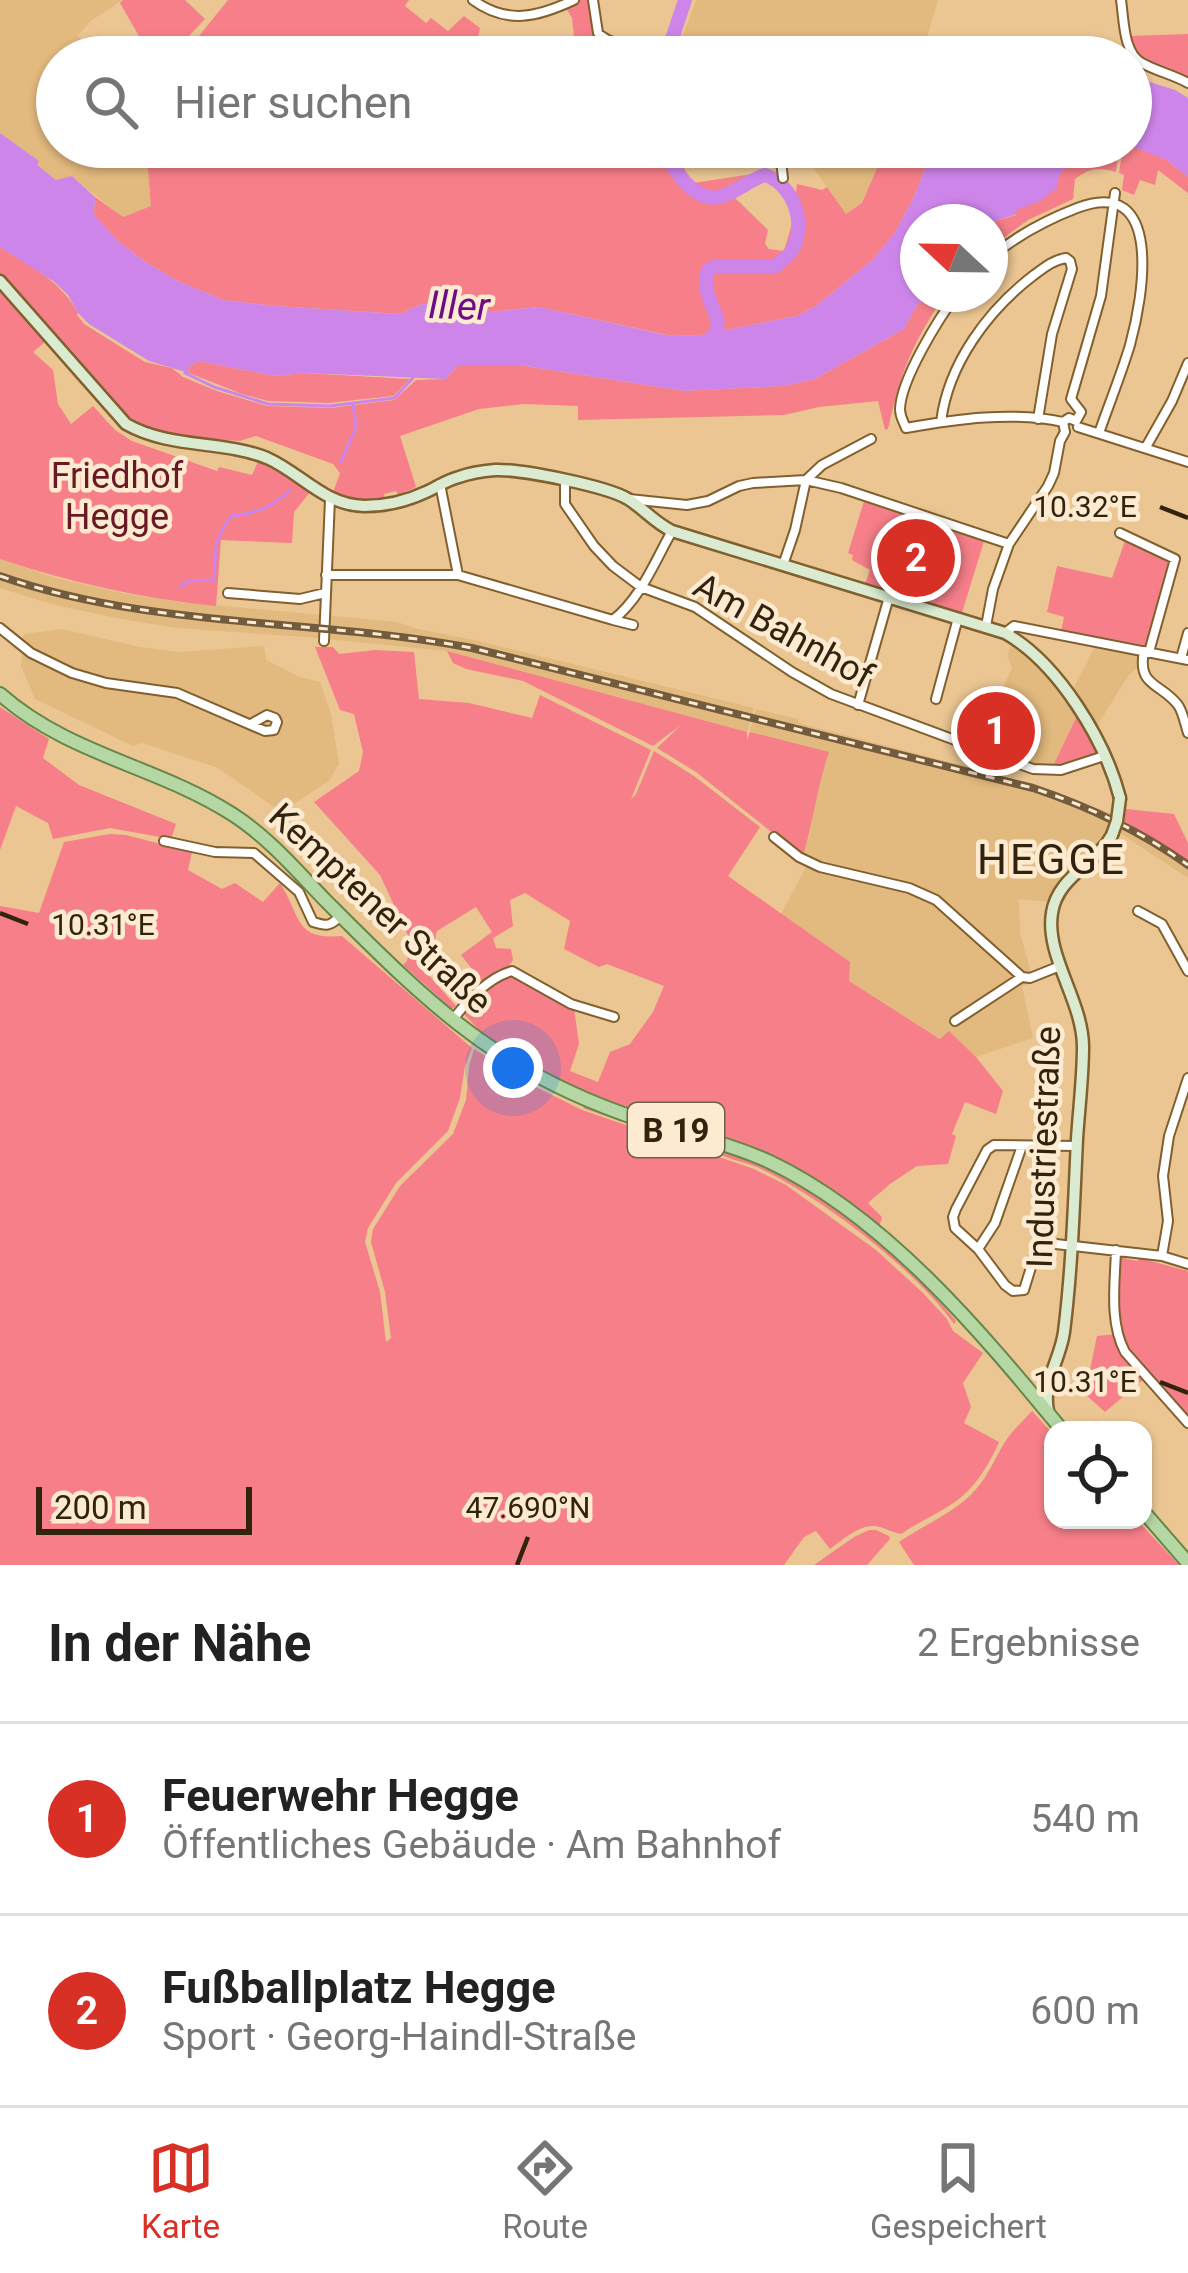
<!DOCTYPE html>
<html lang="de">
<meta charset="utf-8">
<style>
body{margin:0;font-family:Roboto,sans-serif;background:#f6f6f6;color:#222}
.controls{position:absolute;right:36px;bottom:36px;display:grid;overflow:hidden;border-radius:24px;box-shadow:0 3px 9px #0004}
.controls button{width:108px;height:108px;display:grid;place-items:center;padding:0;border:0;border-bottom:3px solid #e0e0e0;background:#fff;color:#222;font:60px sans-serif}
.compass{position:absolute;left:900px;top:204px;width:108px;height:108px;border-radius:50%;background:#fff;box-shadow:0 3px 9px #0004;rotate:292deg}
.scale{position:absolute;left:36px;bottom:30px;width:216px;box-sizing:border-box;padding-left:12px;border:6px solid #31230e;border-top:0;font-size:33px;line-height:42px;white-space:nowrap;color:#31230e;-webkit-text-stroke:9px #fdebd1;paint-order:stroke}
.you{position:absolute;left:513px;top:1068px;width:42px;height:42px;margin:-30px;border:9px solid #fff;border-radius:50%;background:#1a73e8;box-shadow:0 0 0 18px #1a73e833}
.badge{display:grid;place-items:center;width:78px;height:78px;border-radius:50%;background:#d93025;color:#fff;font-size:39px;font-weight:700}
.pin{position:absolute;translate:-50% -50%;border:6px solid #fff;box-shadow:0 3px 12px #0006}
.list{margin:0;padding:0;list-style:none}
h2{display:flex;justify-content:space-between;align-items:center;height:156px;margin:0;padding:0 48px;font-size:51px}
h2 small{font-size:39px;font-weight:400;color:#767676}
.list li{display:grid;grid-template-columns:78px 1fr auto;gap:36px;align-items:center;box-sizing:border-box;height:192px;padding:0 48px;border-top:3px solid #e0e0e0}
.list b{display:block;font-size:45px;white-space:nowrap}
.list p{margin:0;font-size:39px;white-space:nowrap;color:#767676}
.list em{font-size:39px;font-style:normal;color:#767676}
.icon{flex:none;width:66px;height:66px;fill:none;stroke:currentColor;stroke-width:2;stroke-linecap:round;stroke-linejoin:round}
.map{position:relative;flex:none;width:1188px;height:1565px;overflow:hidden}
.search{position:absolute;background:#fff;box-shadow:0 3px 9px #0004;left:36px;right:36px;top:36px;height:132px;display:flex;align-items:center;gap:30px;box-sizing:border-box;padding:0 42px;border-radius:66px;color:#767676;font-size:45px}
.sheet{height:540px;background:#fff}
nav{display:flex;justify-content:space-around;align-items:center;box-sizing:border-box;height:168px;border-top:3px solid #e0e0e0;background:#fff;font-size:33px;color:#767676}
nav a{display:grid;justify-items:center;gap:6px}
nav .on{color:#d93025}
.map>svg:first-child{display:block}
.built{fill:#e2b97e}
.green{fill:#f67f89}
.water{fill:#cd85e9}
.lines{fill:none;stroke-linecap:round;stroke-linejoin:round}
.stream{stroke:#cd85e9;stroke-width:3}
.river{stroke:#cd85e9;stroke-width:14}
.street-casing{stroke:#80602e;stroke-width:12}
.secondary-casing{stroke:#80602e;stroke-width:15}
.primary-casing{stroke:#678648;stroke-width:16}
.street{stroke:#fff;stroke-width:8}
.secondary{stroke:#daebd1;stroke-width:10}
.primary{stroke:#b5d7a4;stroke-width:12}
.rail-casing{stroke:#735c3d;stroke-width:8}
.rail{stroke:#fdebd1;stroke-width:3;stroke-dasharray:9;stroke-linecap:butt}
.secondary-bridge-casing{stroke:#80602e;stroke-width:15;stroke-linecap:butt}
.secondary-bridge{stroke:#daebd1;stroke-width:10}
.ticks{fill:none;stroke:#31230e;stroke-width:4.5}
.labels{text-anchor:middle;stroke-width:9;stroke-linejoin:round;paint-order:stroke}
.shield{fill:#fdebd1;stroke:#6e5f48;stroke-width:3}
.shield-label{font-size:33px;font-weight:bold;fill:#31230e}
.park-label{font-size:36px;fill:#691926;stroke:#fdebd1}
.street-label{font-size:36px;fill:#31230e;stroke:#fdebd1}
.water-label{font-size:39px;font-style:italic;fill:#6c0a88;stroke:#fdebd1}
.quarter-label{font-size:42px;letter-spacing:3px;fill:#31230e;stroke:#fdebd1}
.ticks-label{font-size:30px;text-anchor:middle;fill:#31230e;stroke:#fdebd1;stroke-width:9;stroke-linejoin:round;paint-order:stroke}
</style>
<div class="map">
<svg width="1188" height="1565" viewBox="0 0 1188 1565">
<rect width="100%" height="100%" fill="#ebc693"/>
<!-- built -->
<path class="built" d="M0 0H123L92 20 77 36 108 57H57V147H146L151 206 122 217 72 176 56 180 36 165 38 160 0 133Z
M696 0H938L926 40 934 51 932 57H675Z
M799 147H886L862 203 846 214Z
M0 559 56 578 122 593 180 602 397 622 418 629 474 640 754 708 747 732 447 651 306 637 176 628 116 618 51 604 0 588Z
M62 629 140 647 178 652 264 646 266 660 300 677 320 682 331 714 339 764 329 781 281 812 218 768 142 743 133 746 35 699 21 666 22 652 15 645 25 634Z
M1013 640 1054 682 1078 714 1052 768 1033 766 1002 754 1014 727 990 716 1012 668 1007 656Z
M1096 644 1141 654 1139 666 1128 676 1095 729 1071 693Z
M756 709 798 719 799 723 1034 784 1112 814 1101 845 1060 883 1049 902 1019 899 1020 933 1034 983 1022 986 1033 1038 976 1057 949 1031 941 1039 849 981 850 962 781 914 809 861 803 857 811 828 814 801 828 753 750 732Z
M1124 821 1188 861V878L1120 833Z"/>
<!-- green -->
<path class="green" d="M123 0H185L205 19 169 57H151L120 3Z
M228 0H409L405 6 426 23 431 18 448 31 464 16 480 28 477 42 478 57H182Z
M578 0H590L595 57H576L572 18 565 6Z
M1188 34V79C1162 67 1140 66 1129 36Z
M1134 146 1167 160 1188 177V193L1158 170 1155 185 1140 180 1134 195 1122 190 1124 175 1119 173 1123 147Z
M146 147H671L693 183 759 173 735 198 768 230 765 244 769 249 784 251 791 227 797 184 822 190 827 187 846 214 862 203 886 147H934L913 199 894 234 872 260 816 306 797 316 700 335 672 336 539 307 489 312 422 304 400 314 275 306 223 300 178 281 147 263 118 241 94 216 95 197 123 217 151 206Z
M1085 147H1119L1116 172C1097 167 1091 168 1075 179L1073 199 1028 220 990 248V226L995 221 1016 215 1015 211 1059 174Z
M0 247C30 266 61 281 78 313L77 315 84 324 145 362 172 368 183 377 217 391 267 406 331 408 394 400 416 380 446 379 458 365H519L684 391 784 386 815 379 904 329 916 307 928 294H946C911 344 901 372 888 429L885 430 878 401 819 407 784 415 578 420V406L524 404 479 409 400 436 416 487 398 495 396 491 384 494 385 501 360 504 331 497V490H334L340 473 333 464 256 436 239 441 167 435 143 427 125 414 51 337 33 352 53 370 58 404 71 424 93 406 115 430 132 441 217 471 219 467 252 475 259 459 286 471 311 491 294 512 292 543 221 540 216 606C141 598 71 583 0 559Z
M199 361 275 376 304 373 410 379 393 396 328 403 268 401 242 394 189 373 188 367Z
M865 498 985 538 961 616 864 586 870 570 852 560 853 555 848 553Z
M1126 538 1172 560 1147 649 1061 632 1064 617 1047 612 1057 566 1112 578Z
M315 647H333L339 654 375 650 414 652 419 699 469 703 532 718 540 695 651 750 631 799 636 794 654 751 694 776 760 827 728 876 850 962 849 981 940 1039 949 1031 976 1057 1003 1091 996 1114 965 1102 952 1134 956 1136 948 1164 917 1166 890 1184 868 1203 882 1217 878 1231 822 1187 587 1096 544 1073 482 1033 463 1013 492 984 512 974 518 976 556 1001 574 1008 579 1044 570 1071 598 1082 610 1052 630 1044 653 1012 664 986 607 964 599 967 564 949 570 921 525 893 510 900 513 926 493 938 496 948 511 949 513 960 507 968 483 983 461 955 492 932 476 907 437 931 427 973 456 1006 452 1009 403 965 407 961 411 942 380 875 314 802 359 771 363 752 354 714 340 710Z
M447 651 747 732V740L750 732 829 752C817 787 813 822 803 857L696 772 657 748 681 725 653 746 523 681 466 669 453 663Z
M0 707 49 739 43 758 79 785 176 824 171 839 110 828 53 839 48 823 16 806 0 850Z
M1078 714 1102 755 1052 768Z
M1126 809 1174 814 1188 843V861L1124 821Z
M110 834 126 835 192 852 188 870 222 889 235 883 263 902 280 883C302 918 294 940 342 936L472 1048 465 1066 460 1098 448 1131 396 1183 368 1228 365 1242 380 1292 386 1342 391 1338 385 1292 371 1242 373 1229 400 1186 453 1134 466 1100 469 1067 474 1049 536 1087 582 1110 754 1169 786 1185 876 1250 923 1293 947 1319 953 1331 983 1353 963 1383 971 1407 964 1423 999 1442C989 1465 974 1490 952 1504 936 1515 918 1522 901 1534 894 1533 887 1529 880 1527 862 1522 844 1539 830 1549L816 1531 804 1537 784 1565H0V906L39 913 64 842Z
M586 1104C653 1125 725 1142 787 1176 852 1211 909 1265 956 1321L954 1324C915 1269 820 1196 759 1168 748 1163 735 1161 724 1156 678 1138 630 1125 583 1108Z
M1118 1254 1125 1255 1126 1259 1138 1261 1139 1258 1188 1271V1420L1127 1352 1117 1324Z
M1116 1334 1145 1378 1105 1412 1085 1394 1097 1336Z
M1032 1411 1053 1434V1520H1077L1085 1525 1089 1520H1137L1179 1565H914L899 1542C925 1524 957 1512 977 1488 990 1473 996 1455 1007 1439 1014 1429 1024 1420 1032 1411Z
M869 1530H876L889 1536 890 1539 867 1565H814L854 1537Z"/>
<!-- water -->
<path class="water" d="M1131 76 1175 90 1188 98V177L1167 160 1131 146Z
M0 133 39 161 37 165 56 180 72 176 95 197 94 215 118 241 147 263 178 281 223 300 275 306 400 314 422 304 489 312 539 307 671 336 700 335 797 316 816 306 872 260 894 234 913 199 934 147H1086L1059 174 1057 188 1040 201 1015 211 1017 214 995 221 990 226V222H918V294H928L916 307 904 329 815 379 784 386 684 391 519 365H458L446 379 304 373 275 376 199 361 188 367 189 373 149 361 89 324 78 313 68 295 53 281 0 247Z"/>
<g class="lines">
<!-- stream -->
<path class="stream" d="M185 373 214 387 268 404 330 406 394 398 413 378
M341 462 356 427 353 403
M181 587 188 581 214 580C217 549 211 544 231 516 256 513 272 508 290 490"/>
<!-- river -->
<path class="river" d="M666 57 685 0
M661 147C672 166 693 203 719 197 736 193 749 180 765 175 794 185 808 225 791 252 787 257 781 261 776 266H716L708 270C700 298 721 310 717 329 715 336 710 341 707 347"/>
<!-- street casing -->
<g class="street-casing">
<path id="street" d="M473 0C507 25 538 17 574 0
M593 0 598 33C609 44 622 41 630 57
M1121 0C1124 19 1123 53 1142 63 1156 71 1174 75 1188 83
M771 147 781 161 783 178
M990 258C1016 236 1046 220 1077 208 1165 174 1143 298 1130 345 1121 375 1109 404 1099 433
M957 294C939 318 901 379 900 409 900 417 903 420 906 428 956 419 1013 411 1063 422
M1076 421 1081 412 1071 399 1101 296 1115 193
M941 422C948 364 988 310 1034 275 1045 267 1053 260 1066 258L1070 261 1072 269 1052 334 1038 419
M1078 427 1188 462
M1146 447 1172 401 1188 363
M565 481V504L594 546 613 566 641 587 695 607 792 672 831 694 1033 769 1061 770 1104 756
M440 484 458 575
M629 499 687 505 708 501 739 486 753 483 806 480 841 488 1009 544
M1120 533 1175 559 1149 652
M783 565 795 530 806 480 822 465 871 439
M326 575H458L613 620C641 598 655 561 672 531
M228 593 300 599 325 593
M613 620 633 625
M986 626 993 589 1009 544 1048 486 1054 473 1060 441 1065 432 1063 422 1069 418 1076 421
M0 628 31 653 72 673 106 683 177 693 265 731 274 730 277 722 275 718 267 715 251 724
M1005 633 1014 626 1188 660
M324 641 330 499
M1144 651C1137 687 1160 682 1178 705 1183 712 1185 724 1188 733
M1181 658 1188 633
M936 699 958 618
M858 705 889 597
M774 837 799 857 820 867 909 888 936 900 1022 977 1030 978 1060 966
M164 841 215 852 254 853 299 892 313 922C326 926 330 927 340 916
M1138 911 1162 924 1188 971
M454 1018C469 999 488 978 512 971L571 1004 614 1017
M955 1021 1022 977
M1077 1146 994 1145 987 1150 956 1209 953 1217 955 1228 978 1249 1005 1285 1013 1291 1024 1290 1036 1251 1040 1245 1047 1243 1162 1256 1188 1264
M978 1249 995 1223 1022 1146
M1116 1250C1115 1283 1109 1322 1125 1352L1188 1423
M1162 1256 1168 1221 1163 1176 1169 1136 1188 1078"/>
</g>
<!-- secondary casing -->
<g class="secondary-casing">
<path id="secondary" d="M0 281 126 424C170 449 222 440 267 458 301 473 324 505 364 506 385 506 407 501 426 492 437 487 447 480 459 477 470 473 483 471 495 470 521 469 606 486 628 499 644 509 655 523 672 531L1005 633C1058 663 1105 740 1120 798
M1048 1411C1042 1381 1060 1361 1064 1332 1072 1268 1074 1203 1077 1139 1079 1108 1083 1077 1083 1047 1083 1001 1045 956 1052 913 1057 877 1096 864 1112 835"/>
</g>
<!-- primary casing -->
<g class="primary-casing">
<path id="primary" d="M0 694C69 755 157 766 232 814 268 837 296 870 325 900 373 948 425 1001 480 1040 529 1075 583 1101 641 1120 684 1134 729 1143 770 1162 886 1217 982 1333 1062 1430
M1143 1511 1188 1563"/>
</g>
<!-- street -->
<use href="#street" class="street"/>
<!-- secondary -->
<use href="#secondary" class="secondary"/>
<!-- primary -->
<use href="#primary" class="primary"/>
<!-- rail casing -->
<g class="rail-casing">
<path id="rail" d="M0 576C152 629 314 618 472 648L1033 788C1090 807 1139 830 1188 865"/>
</g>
<!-- rail -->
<use href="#rail" class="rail"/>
<!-- secondary-bridge casing -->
<g class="secondary-bridge-casing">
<path id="secondary-bridge" d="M1112 835 1117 821 1120 798"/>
</g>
<!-- secondary-bridge -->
<use href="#secondary-bridge" class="secondary-bridge"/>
</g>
<!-- ticks -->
<path class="ticks" d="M1160 507 1188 518M0 913 28 924M1160 1382 1188 1393M517 1565 528 1537"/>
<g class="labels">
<!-- shield labels -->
<rect class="shield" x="628" y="1103" width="96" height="54" rx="9"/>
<g class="shield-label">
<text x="676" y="1142">B 19</text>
</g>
<!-- park labels -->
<g class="park-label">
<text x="117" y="488">Friedhof<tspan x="117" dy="41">Hegge</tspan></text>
</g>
<!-- street labels -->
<g class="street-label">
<text transform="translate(784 630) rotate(29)" y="13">Am Bahnhof</text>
<text transform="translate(381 908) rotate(43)" y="13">Kemptener Straße</text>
<text transform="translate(1043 1147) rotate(-88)" y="13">Industriestraße</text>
</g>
<!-- water labels -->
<g class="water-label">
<text transform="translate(459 305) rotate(2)" y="14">Iller</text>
</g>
<!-- quarter labels -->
<g class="quarter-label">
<text x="1052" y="874">HEGGE</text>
</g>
</g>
<g class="ticks-label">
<text x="1085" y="517">10.32°E</text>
<text x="103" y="935">10.31°E</text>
<text x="1085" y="1392">10.31°E</text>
<text x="528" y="1518">47.690°N</text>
</g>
</svg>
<div class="controls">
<button><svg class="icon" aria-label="locate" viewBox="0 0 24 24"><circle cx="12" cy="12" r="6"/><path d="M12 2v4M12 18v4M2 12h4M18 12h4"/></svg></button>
</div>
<svg class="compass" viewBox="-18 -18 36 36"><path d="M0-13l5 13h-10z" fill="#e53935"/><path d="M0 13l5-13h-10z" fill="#767676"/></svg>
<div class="scale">200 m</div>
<div class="you"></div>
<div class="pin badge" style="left:996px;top:731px">1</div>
<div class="pin badge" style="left:916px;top:558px">2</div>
<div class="search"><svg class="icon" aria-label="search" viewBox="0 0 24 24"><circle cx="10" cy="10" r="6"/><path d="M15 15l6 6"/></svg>Hier suchen</div>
</div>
<section class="sheet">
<h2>In der Nähe<small>2 Ergebnisse</small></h2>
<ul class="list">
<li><span class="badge">1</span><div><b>Feuerwehr Hegge</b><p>Öffentliches Gebäude · Am Bahnhof</p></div><em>540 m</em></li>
<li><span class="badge">2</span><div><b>Fußballplatz Hegge</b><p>Sport · Georg-Haindl-Straße</p></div><em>600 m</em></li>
</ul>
</section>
<nav>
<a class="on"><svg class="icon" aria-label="map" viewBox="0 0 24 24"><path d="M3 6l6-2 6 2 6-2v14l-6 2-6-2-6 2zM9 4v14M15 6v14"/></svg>Karte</a>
<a><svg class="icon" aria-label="directions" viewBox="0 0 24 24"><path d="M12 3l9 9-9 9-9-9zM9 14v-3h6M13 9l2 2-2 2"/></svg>Route</a>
<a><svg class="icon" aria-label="saved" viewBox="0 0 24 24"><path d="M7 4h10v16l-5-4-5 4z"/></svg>Gespeichert</a>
</nav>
